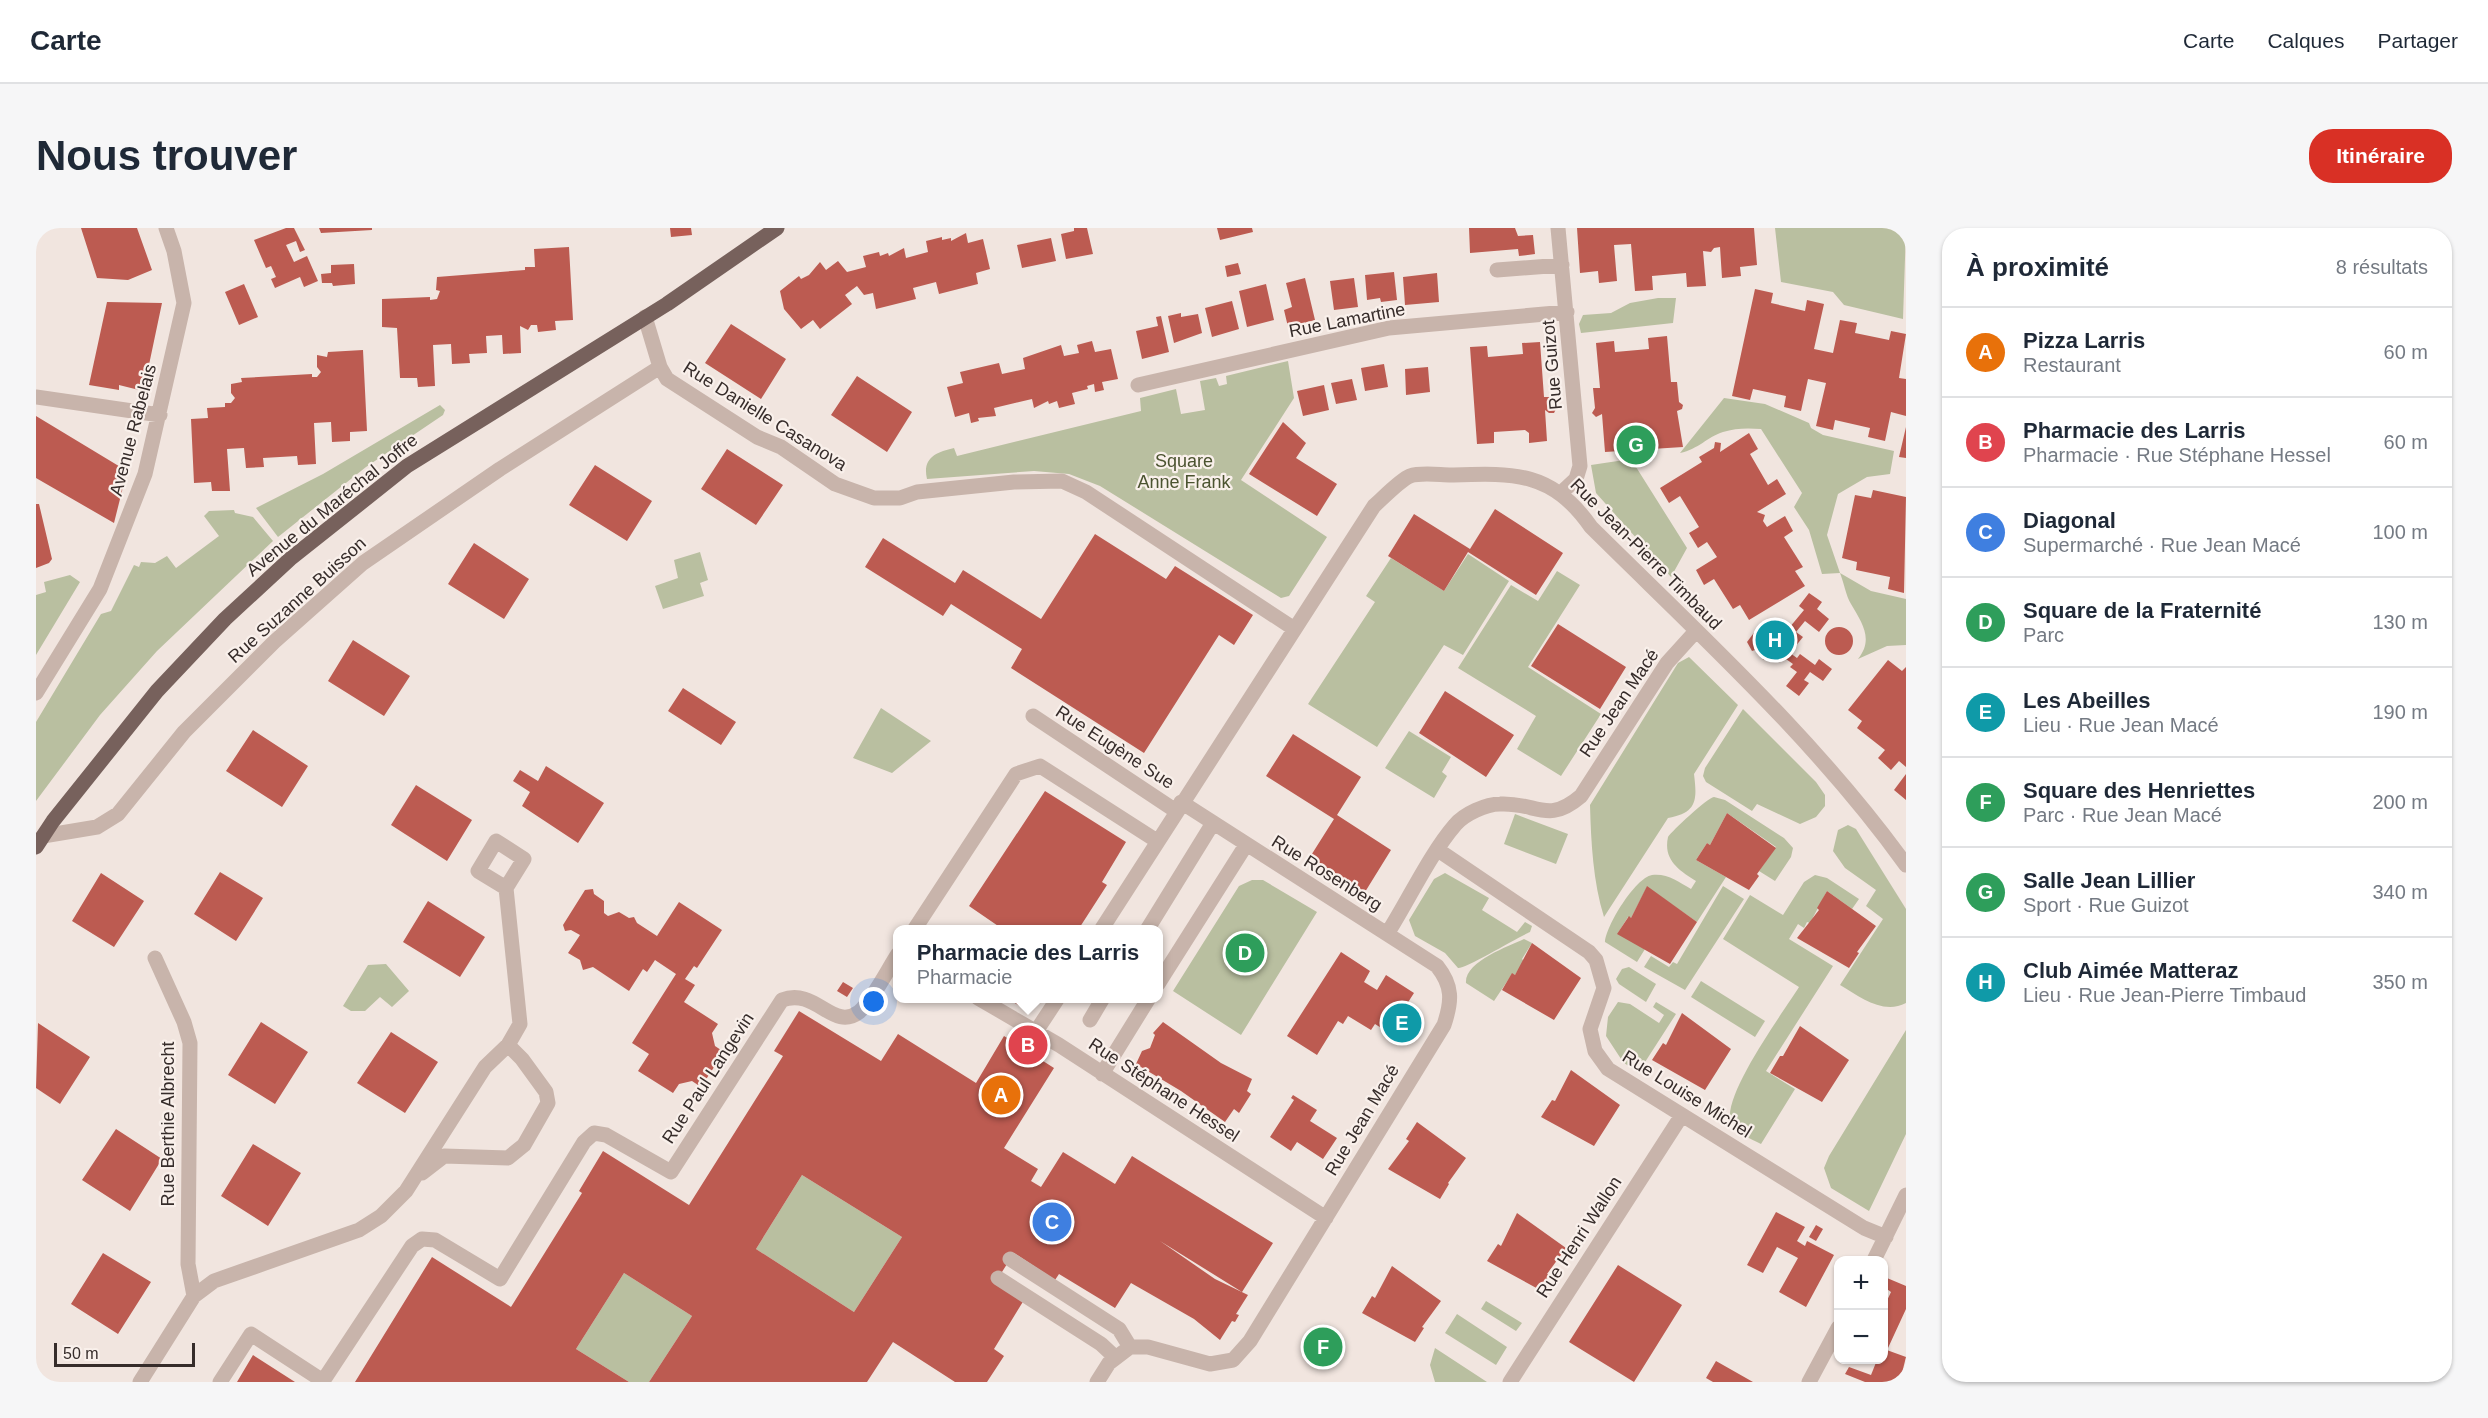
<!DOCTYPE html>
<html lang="fr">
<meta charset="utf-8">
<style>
body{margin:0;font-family:Helvetica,sans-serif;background:#f6f6f7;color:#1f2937}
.controls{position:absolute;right:18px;bottom:18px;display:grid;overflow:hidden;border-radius:12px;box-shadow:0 2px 4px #0004}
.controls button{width:54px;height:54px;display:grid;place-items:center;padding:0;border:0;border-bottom:2px solid #e0e1e3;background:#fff;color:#1f2937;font:30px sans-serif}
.scale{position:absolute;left:18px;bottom:15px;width:141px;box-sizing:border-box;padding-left:6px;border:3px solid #362c2a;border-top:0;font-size:16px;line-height:21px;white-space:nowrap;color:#362c2a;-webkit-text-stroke:4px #f9f0eb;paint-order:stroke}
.you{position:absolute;left:838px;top:774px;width:21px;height:21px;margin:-15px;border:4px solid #fff;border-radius:50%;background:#1a73e8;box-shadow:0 0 0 9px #1a73e833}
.badge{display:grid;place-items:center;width:39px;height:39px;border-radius:50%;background:#d93025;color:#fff;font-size:20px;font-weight:700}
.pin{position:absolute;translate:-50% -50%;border:3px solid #fff;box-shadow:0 2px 6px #0006}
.popup{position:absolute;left:857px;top:697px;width:270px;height:78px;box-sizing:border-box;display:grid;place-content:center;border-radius:12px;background:#fff;filter:drop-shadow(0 2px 4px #0005);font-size:20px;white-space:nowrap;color:#747a83}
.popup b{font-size:22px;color:#1f2937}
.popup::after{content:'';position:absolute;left:50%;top:100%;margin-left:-12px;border:12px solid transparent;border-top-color:#fff}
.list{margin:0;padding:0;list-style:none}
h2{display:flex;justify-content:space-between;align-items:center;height:78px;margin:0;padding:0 24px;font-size:26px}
h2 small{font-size:20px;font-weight:400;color:#747a83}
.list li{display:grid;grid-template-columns:39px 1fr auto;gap:18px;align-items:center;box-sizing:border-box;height:90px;padding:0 24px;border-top:2px solid #e0e1e3}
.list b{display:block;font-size:22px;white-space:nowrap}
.list p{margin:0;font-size:20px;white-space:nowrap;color:#747a83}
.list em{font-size:20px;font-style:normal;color:#747a83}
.map{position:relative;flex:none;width:1870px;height:1154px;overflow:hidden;border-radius:24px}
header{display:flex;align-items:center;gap:36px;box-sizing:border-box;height:84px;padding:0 30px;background:#fff;border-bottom:2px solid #e0e1e3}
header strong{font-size:28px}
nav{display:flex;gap:33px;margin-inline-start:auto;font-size:21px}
.intro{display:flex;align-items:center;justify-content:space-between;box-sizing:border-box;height:144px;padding:0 36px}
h1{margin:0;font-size:42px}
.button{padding:15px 27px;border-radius:24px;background:#d93025;color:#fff;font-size:21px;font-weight:700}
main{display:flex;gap:36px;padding:0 36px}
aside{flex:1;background:#fff;border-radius:24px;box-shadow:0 2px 4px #0004}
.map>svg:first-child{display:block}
.green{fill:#b9bfa0}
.building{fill:#bc5b51;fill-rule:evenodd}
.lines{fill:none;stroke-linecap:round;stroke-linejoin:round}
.minor{stroke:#c8b4ab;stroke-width:15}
.major{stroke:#77615c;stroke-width:15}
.labels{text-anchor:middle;stroke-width:4.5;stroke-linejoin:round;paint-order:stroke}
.street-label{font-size:18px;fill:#362c2a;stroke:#f9f0eb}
.park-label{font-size:18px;fill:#4b5330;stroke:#f9f0eb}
</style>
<header>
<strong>Carte</strong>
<nav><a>Carte</a><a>Calques</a><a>Partager</a></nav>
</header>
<div class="intro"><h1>Nous trouver</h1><a class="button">Itinéraire</a></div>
<main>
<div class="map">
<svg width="1870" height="1154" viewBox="0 0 1870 1154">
<rect width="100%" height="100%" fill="#f1e5df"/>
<!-- green -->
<path class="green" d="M1739 0H1870L1867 91 1808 77 1797 64 1745 54Z
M1622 70H1640L1637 95 1545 105 1543 96 1547 87 1575 85 1594 75Z
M1252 133 1258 170 1205 252 1291 309 1253 368 1245 370 1064 258 1033 246 998 243 891 251C886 230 900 224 918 220L921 228 1105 183 1104 170 1140 161 1145 186 1169 182 1164 153 1180 150 1183 158 1191 156 1190 148Z
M1688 170 1729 176 1773 195 1775 200 1787 207 1858 223 1854 246 1831 249 1802 266 1791 307 1804 345 1835 363 1870 371V417L1851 418 1822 431C1838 411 1826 395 1815 376 1810 368 1808 355 1804 345L1786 346 1773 302 1758 279 1766 265 1725 201C1712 200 1699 200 1687 204 1671 209 1663 221 1644 225Z
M404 177 409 182 407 187 330 239 242 309 220 280 287 246Z
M1595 231 1651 320 1635 349 1560 265 1555 237Z
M198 282 199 285 217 289 237 313 121 423 64 487 0 573V494L65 386 75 383 98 337 103 339 105 334 119 335 131 328 140 340 183 308 168 288 173 283Z
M664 324 672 352 664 355 668 368 627 381 619 358 642 350 638 332Z
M1432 326 1473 353 1427 427 1408 417 1341 519 1272 476 1339 374 1330 368 1355 330 1408 363Z
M1521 343 1544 357 1492 439 1565 486 1525 548 1481 521 1500 488 1422 440 1475 357 1502 373Z
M34 347 44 354 0 427V367L10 364 8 354Z
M1653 429 1702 477 1658 546C1661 571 1662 585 1632 590L1568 689C1557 654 1555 614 1554 577L1642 435Z
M845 480 895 513 856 545 817 530Z
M1707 481 1780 554 1789 567V578L1780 589 1764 596 1721 576 1716 583 1670 554 1667 548 1669 540Z
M1373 503 1415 529 1406 544 1411 548 1398 570 1349 540Z
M1678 569 1689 572 1748 610 1757 620 1755 629 1739 653 1723 643 1740 619 1691 585 1674 617 1671 615 1660 632 1690 649 1661 694 1611 659 1595 690 1592 689 1582 705 1609 721 1601 734 1569 714C1570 698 1599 650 1616 647 1631 645 1643 654 1655 661L1660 653C1643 642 1627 632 1632 609 1636 603 1671 570 1678 569Z
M1479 586 1532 606 1520 636 1468 616Z
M1812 597 1820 601 1870 681V775C1847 787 1824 769 1804 757L1847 691 1830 678 1840 662 1809 640 1797 623 1802 602Z
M1409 645 1453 670 1446 682 1481 704 1489 694 1496 698 1494 704C1482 709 1429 741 1422 740L1409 725 1379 708 1373 692 1398 651Z
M1779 647 1791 650 1823 671 1816 681 1791 663 1774 695 1771 694 1768 700 1762 696 1753 711 1797 738 1730 843 1759 861 1725 916C1715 911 1700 905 1695 894 1685 869 1748 783 1763 759L1687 711 1714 667 1747 687 1768 654Z
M1216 652H1227L1281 684 1205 807 1137 763 1203 658Z
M1687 658 1708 671 1649 762 1608 739 1615 728 1633 739 1637 734 1641 736Z
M1488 711 1496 715 1486 731 1488 733 1479 747 1476 746 1458 773 1430 755C1428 734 1473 718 1488 711Z
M350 736 373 763 356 779 344 769 329 783H315L307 778 332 737Z
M1593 739 1620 756 1610 774 1583 756 1580 751 1586 741Z
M1665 753 1729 793 1719 809 1655 769Z
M1582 774 1594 776 1623 795 1628 787 1617 779 1620 774 1640 786 1602 845 1587 834 1570 808 1572 789Z
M1870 802V906L1833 983 1795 960 1788 940 1793 928Z
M766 947 866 1009 818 1084 720 1021Z
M588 1045 656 1088 613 1154H593L540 1121Z
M1450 1073 1486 1095 1480 1103 1445 1081Z
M1421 1086 1471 1119 1460 1137 1409 1105Z
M1267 1119a20 20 0 1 1 40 0a20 20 0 1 1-40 0Z
M1399 1120 1451 1154H1399L1394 1137Z"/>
<!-- building -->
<path class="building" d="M45 0H101L116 42 92 52 61 50Z
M250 0H258L269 22 264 24 260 13 250 17 258 34 271 28 282 53 268 59 264 49 239 60 235 51 240 49 235 38 230 40 218 12Z
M283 0H336V2L285 5Z
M634 0H655L656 7 635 9Z
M1038 0H1051L1057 26 1030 31 1025 6 1038 3Z
M1181 0H1216L1217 4 1184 12Z
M1433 0H1479L1482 8 1497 7 1499 26 1483 28 1482 21 1434 25Z
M1541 0H1718L1721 37 1704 39 1705 48 1686 50 1684 19 1678 20 1675 24 1667 23 1670 58 1651 59 1650 45 1616 48 1617 62 1599 63 1595 16 1578 17 1581 53 1563 55 1562 43 1544 45Z
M930 5 932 15 947 11 954 41 940 45 942 56 903 66 900 54 877 60 880 71 840 81 837 65 828 67 821 58 809 67 816 76 784 101 777 92 765 101 748 81 744 63 763 48 765 51 773 47 784 34 790 42 802 33 811 44 830 39 827 28 843 24 844 28 852 25 853 28 868 20 870 30 892 24 890 13 906 9V12L915 10V13Z
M1015 10 1020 33 986 40 981 17Z
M533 19 537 92 519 93 520 102 502 104 501 97H495L492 102 484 98 485 125 467 126 466 107 450 108 451 125 433 126 434 135 416 136 415 116 397 117 399 158 382 159 381 150H364L361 100 346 99V71L394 69V72L401 71 404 63 400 62 401 49 489 42V39H499L498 21Z
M1202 35 1205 46 1191 49 1189 38Z
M318 36 319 56 297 58 296 55H286L285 46 295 45V37Z
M1358 44 1361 72 1345 74 1344 70 1331 72 1329 47Z
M1401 45 1403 74 1369 77 1367 49Z
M1269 50 1279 92 1252 99 1248 82 1256 79 1250 55Z
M1318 50 1322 79 1298 82 1294 53Z
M208 56 222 89 203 97 189 64Z
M1230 56 1238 92 1211 99 1203 63Z
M1719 61 1737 65 1735 75 1769 83 1771 72 1788 76 1778 121 1797 125 1804 92 1821 95 1819 105 1853 112 1855 103 1870 106 1863 150 1870 151V188L1855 184 1849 213 1832 209 1834 200 1799 192 1797 202 1780 198 1790 155 1772 151 1765 183 1748 179 1750 168 1717 161 1714 172 1696 168Z
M1196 73 1203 101 1176 109 1169 80Z
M71 74 126 75 110 151 105 150 103 162 83 157V162L53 157Z
M1145 85V89L1162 86 1166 105 1138 115 1132 88Z
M1125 88 1133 124 1106 131 1100 103 1122 98 1120 89Z
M695 96 750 131 725 171 669 135Z
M1631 108 1635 154H1641L1643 174 1647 177 1646 181 1641 183 1647 219 1569 224 1566 186 1560 189 1556 185 1559 180 1557 160H1564L1560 115 1578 113 1579 124 1613 121 1612 110Z
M1056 113 1059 124 1075 121 1082 151 1066 154 1068 162 1059 164 1058 156 1051 158 1052 161 1036 165 1039 176 1023 180 1021 173 1013 176 1012 173 998 180 996 171 958 180 960 188 942 190 943 193 935 195 933 185 919 189 911 159 927 155 924 144 963 135 966 146 989 141 987 130 1025 117 1028 128 1043 125 1041 117Z
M1504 114 1508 169H1514L1515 176 1520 181 1518 185H1513L1509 182 1511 213 1493 215V205L1489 202 1458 204V215L1441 216 1434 119 1451 118 1452 129 1487 126 1486 115Z
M327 122 331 203 314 204V213L296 214 295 194 278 195 280 236 262 237 261 228 227 230 228 239 210 240 208 220 191 221 194 263H176L175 254 158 255 155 191 172 190 171 180 189 179V175H195L199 170 195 165V156L206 154 205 150 276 146V149H281L285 144 281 139V127L291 129 292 124Z
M1348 136 1352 159 1329 163 1325 140Z
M1392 139 1394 164 1370 167 1369 141Z
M821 148 876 184 851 224 795 187Z
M1316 151 1321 172 1300 176 1295 155Z
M1288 157 1293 182 1267 188 1261 163Z
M0 188 91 243 78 295 0 250Z
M1247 194 1270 215 1260 230 1301 256 1281 288 1213 246Z
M1870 199V230L1863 229Z
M1713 205 1722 221 1714 226 1732 257 1741 251 1750 266 1721 284 1729 287 1727 293 1731 299 1749 288 1757 303 1748 309 1767 339 1759 343 1769 358 1713 392 1704 377 1697 381 1678 351 1668 357 1660 342 1681 329 1671 314 1662 320 1653 305 1663 299 1644 268 1633 275 1624 260 1666 234 1663 229 1678 220 1679 214 1685 215 1684 224Z
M691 221 747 257 720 297 665 261Z
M559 237 616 273 591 313 533 277Z
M1837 262 1870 269 1868 365 1852 361 1854 349 1820 342 1821 334 1806 330 1819 267 1835 270Z
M0 276H3L16 331 13 335 0 340Z
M1459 281 1527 325 1500 367 1432 324 1408 363 1352 328 1378 286 1434 321Z
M1059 306 1130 351 1139 338 1217 387 1198 417 1183 407 1108 525 975 440 986 421 915 376 907 388 829 339 847 310 919 355 927 342 1005 391Z
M438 315 493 351 468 391 412 356Z
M1773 365 1786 374 1781 381 1793 391 1783 404 1769 393 1760 404 1767 409 1754 425 1761 430 1764 426 1779 437 1783 431 1796 441 1787 453 1774 444 1768 452 1773 455 1763 468 1750 458 1761 444 1754 439 1757 436 1743 426 1738 431 1727 432 1726 427 1719 422 1716 423 1711 414 1726 394H1733L1738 397 1736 400 1748 406 1768 382 1763 378Z
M1522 396 1590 439 1564 481 1495 438Z
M1789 413a14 14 0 1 1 28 0a14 14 0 1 1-28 0Z
M317 412 374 448 348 488 292 453Z
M1852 432 1866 443 1870 439V539L1863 533 1855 542 1842 530 1849 522 1821 500 1826 493 1812 482Z
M647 460 700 494 685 517 632 483Z
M1409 463 1478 507 1450 549 1383 505Z
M217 502 272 538 246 579 190 543Z
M1257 506 1325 549 1301 587 1355 622 1329 664 1274 629 1298 591 1230 548Z
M510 538 568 575 542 615 486 578 494 564 477 553 484 542 502 553Z
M1870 546V572L1858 562Z
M380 557 436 592 411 633 355 597Z
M1009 563 1090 614 1066 654 1071 657 1042 702H968L933 678Z
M1691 585 1740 620 1721 646 1723 648 1713 662 1660 632 1671 615 1674 617Z
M184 644 227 670 200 713 158 686Z
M65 645 108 673 78 719 36 693Z
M1611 658 1661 694 1634 736 1581 706 1593 688 1595 690Z
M557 661 558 666 568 673V685L572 688 583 684 593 690 598 689 601 695 621 708 643 674 686 702 661 740 658 738 649 751 659 757 648 774 682 796 676 805 679 818 688 824 665 859 656 853 643 856 637 865 602 843 613 826 596 815 640 746 619 732 611 744 607 741 593 763 557 739 547 742 544 732 532 725 544 707 535 702 529 703 527 697 549 662Z
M1791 663 1840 698 1821 724 1823 725 1813 740 1761 710 1783 682 1781 680Z
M392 673 449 709 424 749 367 714Z
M1496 715 1545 750 1518 792 1466 762 1476 745 1479 747Z
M1305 724 1334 743 1328 754 1341 762 1350 747 1378 765 1369 779 1374 782 1358 808 1339 796 1335 802 1312 788 1307 796 1302 793 1281 827 1251 808Z
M807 754 817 760 811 769 801 763Z
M971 770H997L990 782Z
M763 783 845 833 862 806 940 855 968 808 1018 840 968 920 1002 941 995 953 1005 959 1027 924 1079 956 1096 928 1237 1015 1206 1064 1124 1013 1179 1051 1212 1067 1200 1086 1203 1087 1199 1094 1196 1093 1184 1112 1158 1091 1095 1055 1079 1080 1023 1046 1019 1052 978 1025 959 1055 988 1072 958 1121 968 1128 951 1154H919L857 1114 831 1154H613L656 1088 588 1045 540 1121 593 1154H319L396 1029 475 1079 546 965 543 963 567 923 653 977 747 828 738 823ZM766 947 866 1009 818 1084 720 1021Z
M1646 785 1695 821 1669 862 1616 832 1627 815 1630 817Z
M225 794 272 824 239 876 192 847Z
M1127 794 1185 835 1216 851 1211 863 1215 866 1203 885 1198 881 1189 894 1145 863 1100 836 1106 823 1114 820 1119 807 1117 805Z
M2 795 54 829 24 876 0 860Z
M1764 798 1813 832 1786 874 1734 845 1744 828H1747Z
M355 804 402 834 369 885 321 855Z
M1535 842 1584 877 1558 918 1505 889 1516 872 1519 873Z
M1257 867 1281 882 1274 893 1301 910 1287 931 1261 914 1255 923 1234 909 1258 872 1255 870Z
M1381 894 1430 930 1412 955 1413 956 1404 971 1352 941 1373 913 1370 911Z
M80 901 126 931 94 983 46 952Z
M217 916 265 945 232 998 185 968Z
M1740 984 1769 999 1761 1013 1769 1018 1771 1013 1798 1027 1770 1079 1743 1064 1762 1030 1741 1019 1727 1045 1711 1037Z
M1481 985 1530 1020 1511 1046 1514 1047 1504 1062 1451 1033 1462 1016 1465 1018Z
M1780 997 1787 1001 1780 1013 1773 1009Z
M67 1025 115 1054 82 1106 35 1076Z
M1582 1037 1646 1077 1598 1154 1533 1114Z
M1356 1038 1405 1073 1386 1099 1388 1100 1379 1114 1326 1085 1336 1068 1339 1070Z
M1851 1050 1870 1058V1081L1852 1120 1848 1118V1079L1855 1064 1848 1059Z
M1848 1121 1870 1129 1865 1149 1870 1151V1154H1829L1809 1146 1813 1139 1835 1147 1841 1132H1848Z
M217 1127 259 1154H201Z
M1680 1133 1717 1154H1677L1670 1150Z"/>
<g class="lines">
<!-- minor -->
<path class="minor" d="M1522 0 1544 238 1540 251 1525 265
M1461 42 1526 37
M609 89 624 139 631 151 721 209 745 219 799 256 838 270H864L881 264 978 254 1026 253 1050 264 1257 400
M1102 157 1353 100 1531 84
M0 169 124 187
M0 465 64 361 109 246 148 75 138 23 130 0
M997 488 1140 583
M7 608 61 599 82 586 148 504 238 414 327 335 464 241 624 139
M1402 622 1553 724 1560 732 1568 760 1554 801 1559 823 1572 841 1828 1000 1850 1009
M878 702 980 546 1004 538 1121 613
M1065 702 1338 278C1346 271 1364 252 1374 248 1385 244 1404 247 1415 247 1478 245 1516 243 1555 299 1664 407 1780 512 1870 637
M1111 702 1177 595
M1351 706C1372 673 1394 626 1419 597 1428 586 1450 576 1464 576 1501 574 1511 597 1545 568L1631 435 1660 403
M119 730 148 794 154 815 152 1036 158 1068
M1122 756 1210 617
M942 770 1023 817 1290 990
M1054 792 1067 770
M999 805 1022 770
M1066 846 1113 770
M386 945 408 928 472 930 488 917 512 875 510 864 486 831 472 817
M974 1031 1083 1101 1094 1119
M1838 1032 1870 967
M962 1050 1065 1116 1080 1130
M104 1154 158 1068 178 1053 323 1002 345 988 370 963 449 839 472 817 484 796 470 660 488 631 460 613 442 643 470 660
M184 1154 215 1106 287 1153 376 1018 386 1011 399 1012 464 1051 548 914 558 905 570 907 635 944 746 772C780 759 797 804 823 784 836 773 852 741 862 726
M1061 1154 1073 1135 1094 1119H1112L1174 1136 1197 1132 1214 1113 1408 797C1416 773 1417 758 1401 738L1145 574
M1474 1154 1646 887
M1773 1154 1802 1100"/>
<!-- major -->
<path class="major" d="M0 619 17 593 121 463 189 391 254 331 371 238 631 76 741 0"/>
</g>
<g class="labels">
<!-- street labels -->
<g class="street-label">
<text transform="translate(1311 92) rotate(-11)" y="6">Rue Lamartine</text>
<text transform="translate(1516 137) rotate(-95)" y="6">Rue Guizot</text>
<text transform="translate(729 188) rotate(32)" y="6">Rue Danielle Casanova</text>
<text transform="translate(97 202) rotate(-75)" y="6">Avenue Rabelais</text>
<text transform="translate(296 277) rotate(-39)" y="6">Avenue du Maréchal Joffre</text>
<text transform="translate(1610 326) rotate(45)" y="6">Rue Jean-Pierre Timbaud</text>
<text transform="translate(261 372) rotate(-42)" y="6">Rue Suzanne Buisson</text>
<text transform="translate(1583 475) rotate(-56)" y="6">Rue Jean Macé</text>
<text transform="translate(1079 519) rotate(33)" y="6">Rue Eugène Sue</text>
<text transform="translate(1291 645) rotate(32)" y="6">Rue Rosenberg</text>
<text transform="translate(672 850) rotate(-57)" y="6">Rue Paul Langevin</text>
<text transform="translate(1128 862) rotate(33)" y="6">Rue Stéphane Hessel</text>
<text transform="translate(1651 866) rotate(32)" y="6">Rue Louise Michel</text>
<text transform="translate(1326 892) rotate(-59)" y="6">Rue Jean Macé</text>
<text transform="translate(132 896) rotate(-90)" y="6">Rue Berthie Albrecht</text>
<text transform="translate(1543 1009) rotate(-57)" y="6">Rue Henri Wallon</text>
</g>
<!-- park labels -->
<g class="park-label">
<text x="1148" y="239">Square<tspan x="1148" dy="21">Anne Frank</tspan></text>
</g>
</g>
</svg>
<div class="controls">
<button>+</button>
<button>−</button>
</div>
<div class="scale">50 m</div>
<div class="you"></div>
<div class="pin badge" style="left:965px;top:867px;background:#e8710a">A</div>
<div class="pin badge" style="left:992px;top:817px;background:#e0444e">B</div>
<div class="popup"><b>Pharmacie des Larris</b>Pharmacie</div>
<div class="pin badge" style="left:1016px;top:994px;background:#3f7fe0">C</div>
<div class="pin badge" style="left:1209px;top:725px;background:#2e9e5b">D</div>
<div class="pin badge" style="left:1366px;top:795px;background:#0f9aa8">E</div>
<div class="pin badge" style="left:1287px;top:1119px;background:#2e9e5b">F</div>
<div class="pin badge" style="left:1600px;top:217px;background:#2e9e5b">G</div>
<div class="pin badge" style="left:1739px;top:412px;background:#0f9aa8">H</div>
</div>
<aside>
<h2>À proximité<small>8 résultats</small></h2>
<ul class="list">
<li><span class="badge" style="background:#e8710a">A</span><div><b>Pizza Larris</b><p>Restaurant</p></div><em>60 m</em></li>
<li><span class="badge" style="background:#e0444e">B</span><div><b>Pharmacie des Larris</b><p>Pharmacie · Rue Stéphane Hessel</p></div><em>60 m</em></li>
<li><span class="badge" style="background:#3f7fe0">C</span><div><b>Diagonal</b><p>Supermarché · Rue Jean Macé</p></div><em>100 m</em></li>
<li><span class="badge" style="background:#2e9e5b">D</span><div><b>Square de la Fraternité</b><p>Parc</p></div><em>130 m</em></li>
<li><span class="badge" style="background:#0f9aa8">E</span><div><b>Les Abeilles</b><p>Lieu · Rue Jean Macé</p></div><em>190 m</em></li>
<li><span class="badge" style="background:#2e9e5b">F</span><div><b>Square des Henriettes</b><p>Parc · Rue Jean Macé</p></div><em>200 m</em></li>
<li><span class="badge" style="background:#2e9e5b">G</span><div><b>Salle Jean Lillier</b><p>Sport · Rue Guizot</p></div><em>340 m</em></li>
<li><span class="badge" style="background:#0f9aa8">H</span><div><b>Club Aimée Matteraz</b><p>Lieu · Rue Jean-Pierre Timbaud</p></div><em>350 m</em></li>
</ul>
</aside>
</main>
